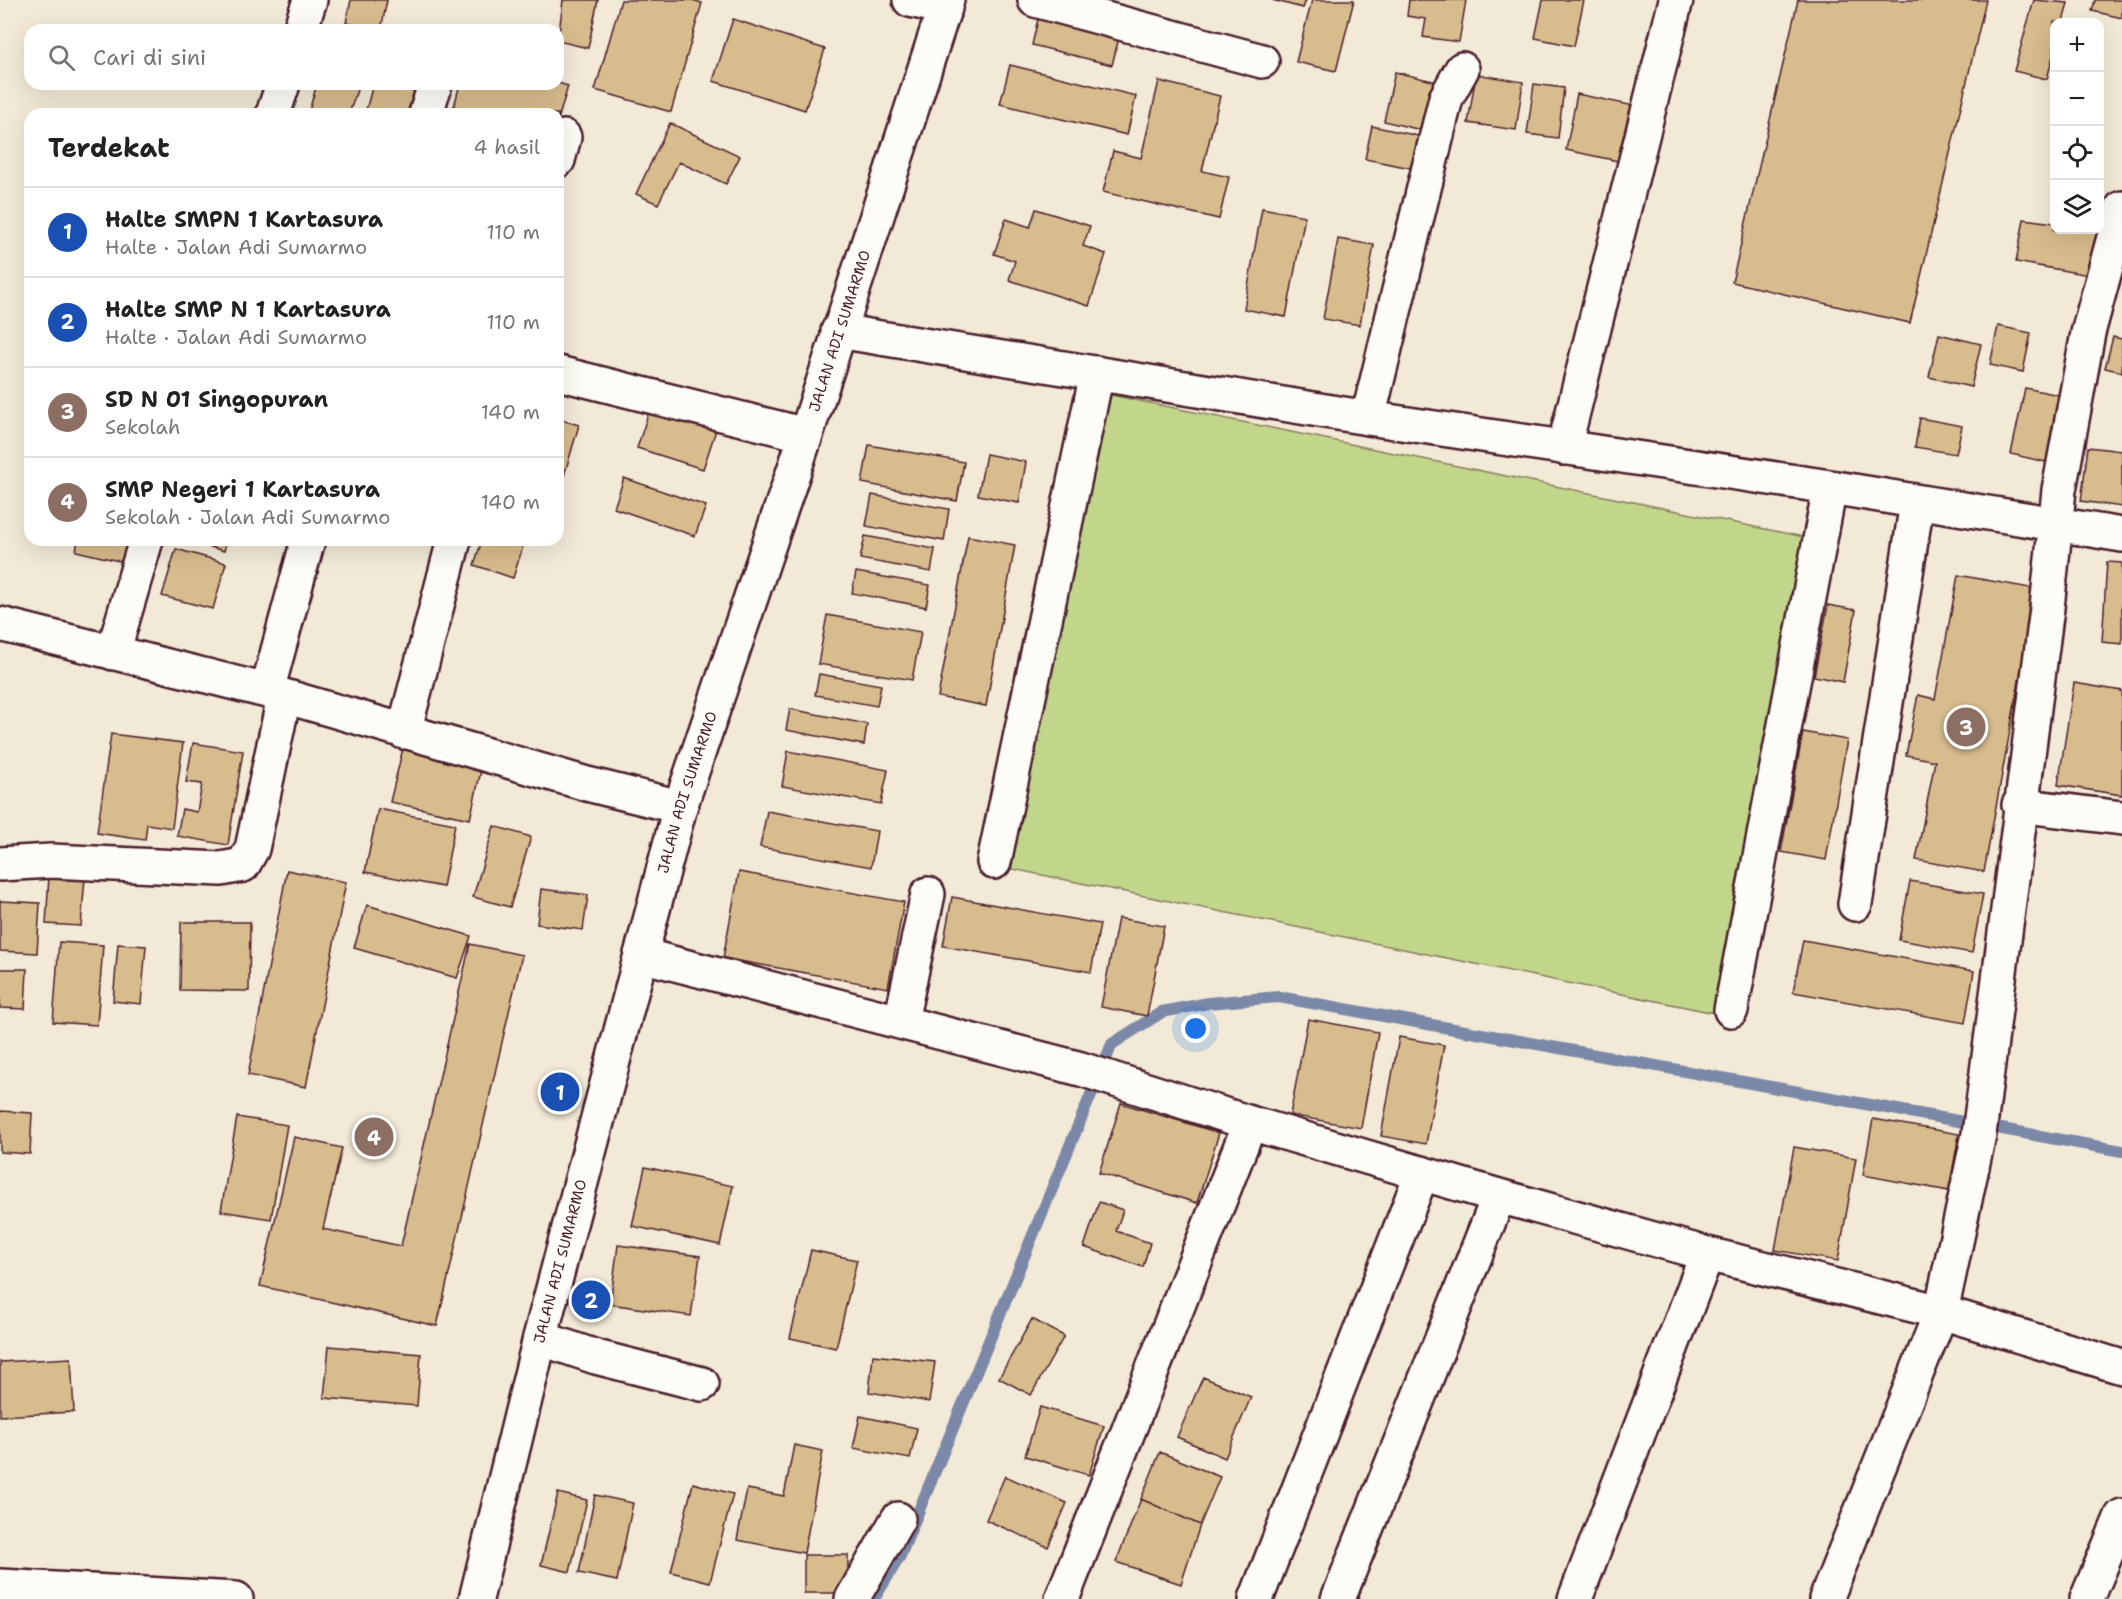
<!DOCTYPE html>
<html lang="id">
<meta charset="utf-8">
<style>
body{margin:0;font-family:"Shantell Sans",sans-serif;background:#f6f6f6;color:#222}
.controls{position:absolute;right:18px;top:18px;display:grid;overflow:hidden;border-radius:12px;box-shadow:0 6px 24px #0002}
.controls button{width:54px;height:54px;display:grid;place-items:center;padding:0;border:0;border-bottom:2px solid #e0e0e0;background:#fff;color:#222;font:30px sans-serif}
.you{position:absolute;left:1196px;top:1029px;width:21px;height:21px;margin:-15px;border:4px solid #fff;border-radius:50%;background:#1a73e8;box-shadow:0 0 0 9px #1a73e833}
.badge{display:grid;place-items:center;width:39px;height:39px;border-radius:50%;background:#2563eb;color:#fff;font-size:20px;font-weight:700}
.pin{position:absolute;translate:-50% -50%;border:3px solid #fff;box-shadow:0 2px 6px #0006}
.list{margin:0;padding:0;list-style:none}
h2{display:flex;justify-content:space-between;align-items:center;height:78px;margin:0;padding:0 24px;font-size:26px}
h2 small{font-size:20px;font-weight:400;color:#767676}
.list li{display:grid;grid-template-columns:39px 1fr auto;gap:18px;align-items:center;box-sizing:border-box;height:90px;padding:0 24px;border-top:2px solid #e0e0e0}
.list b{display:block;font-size:22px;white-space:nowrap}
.list p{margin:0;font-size:20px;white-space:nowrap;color:#767676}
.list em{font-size:20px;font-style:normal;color:#767676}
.icon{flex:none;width:33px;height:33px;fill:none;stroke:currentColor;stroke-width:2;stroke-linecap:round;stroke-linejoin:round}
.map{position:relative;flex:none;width:2122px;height:1599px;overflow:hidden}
.search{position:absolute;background:#fff;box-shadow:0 6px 24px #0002;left:24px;top:24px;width:540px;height:66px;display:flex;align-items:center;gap:15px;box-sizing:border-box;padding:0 21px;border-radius:18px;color:#767676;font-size:22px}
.panel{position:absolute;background:#fff;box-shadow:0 6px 24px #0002;left:24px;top:108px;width:540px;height:438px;border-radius:18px}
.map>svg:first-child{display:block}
.grass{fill:#c2d68b;stroke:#867a5b;stroke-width:1.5}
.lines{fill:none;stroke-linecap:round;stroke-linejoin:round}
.stream{stroke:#7b88a7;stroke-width:12}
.building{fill:#d7bc8d;stroke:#4a1f2b;stroke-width:1.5}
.minor-casing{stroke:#4a1f2b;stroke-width:38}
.major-casing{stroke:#4a1f2b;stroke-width:38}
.minor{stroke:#fdfcf7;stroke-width:33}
.major{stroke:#fdfcf7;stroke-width:33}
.labels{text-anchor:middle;stroke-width:5;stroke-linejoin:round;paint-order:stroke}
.street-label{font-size:15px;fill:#4a1f2b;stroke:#fdfcf7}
</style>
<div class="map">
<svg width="2122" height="1599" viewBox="0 0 2122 1599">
<rect width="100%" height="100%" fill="#f2e9d7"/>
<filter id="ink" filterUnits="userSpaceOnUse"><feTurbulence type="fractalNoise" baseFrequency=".0167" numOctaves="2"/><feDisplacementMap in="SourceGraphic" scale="12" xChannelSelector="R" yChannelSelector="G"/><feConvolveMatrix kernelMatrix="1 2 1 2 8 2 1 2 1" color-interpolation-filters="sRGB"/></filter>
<g filter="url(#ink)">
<!-- grass -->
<path class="grass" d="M1101 393 1814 539 1715 1013 1003 867Z"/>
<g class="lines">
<!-- stream -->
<path class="stream" d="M874 1599 900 1556 1112 1044 1162 1012 1208 1003 1279 997 2122 1151"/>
</g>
<!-- building -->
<path class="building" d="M351 0H387L381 30 346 23Z
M563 0H598L588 48 558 41Z
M621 0H692L702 3 671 112 595 90Z
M1272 0H1306L1303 8Z
M1312 0H1354L1336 71 1296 62Z
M1409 0H1466L1459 42 1423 37 1426 19 1407 16Z
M1543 0H1584L1574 46 1535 38Z
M1798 0H1986L1910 323 1732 282Z
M2034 0 2068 3 2063 22H2054V52L2047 79 2014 71Z
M2095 0H2122V18L2092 11Z
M1041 6 1122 26 1112 65 1032 45Z
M733 19 825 49 805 110 713 81Z
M1010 65 1136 96 1127 135 1000 104Z
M1395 72 1437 82 1425 131 1384 121Z
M1476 74 1523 82 1516 130 1468 123Z
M1159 81 1220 96 1202 171 1229 177 1219 219 1103 192 1113 151 1141 158Z
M558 83 568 86 558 120V114H452L460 84Z
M317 84H359L349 114H308Z
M373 84H431L422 114H365Z
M1534 84 1564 88 1558 138 1527 134Z
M1577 94 1644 108 1632 164 1566 150Z
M670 123 740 156 726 184 679 162 658 204 636 194Z
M1372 126 1428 138 1421 170 1365 159Z
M1262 208 1305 216 1286 317 1244 309Z
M1036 209 1090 226 1083 246 1106 254 1089 306 1009 280 1015 261 994 254 1006 219 1030 227Z
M2024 219 2054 223V230H2100V224L2103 225 2094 276 2016 262Z
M1338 239 1374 245 1360 325 1323 319Z
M1998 326 2031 333 2023 372 1990 365Z
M1939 334 1981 344 1971 387 1929 377Z
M2113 337 2122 339V372L2105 368Z
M30 382V400L25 399Z
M2025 388 2064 396 2050 463 2011 454Z
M652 402 718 424 703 469 637 448Z
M1920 418 1962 426 1956 454 1915 447Z
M558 419 579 425 559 493 558 492Z
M869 445 964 462 957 501 862 483Z
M2088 447 2122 451V507L2081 501Z
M986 454 1026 462 1019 503 978 495Z
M624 478 706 506 695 536 614 508Z
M872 495 949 509 944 541 866 526Z
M865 536 935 549 931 572 860 559Z
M968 536 1015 545 986 706 938 697Z
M78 540H134L128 563 76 551Z
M187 540H227L224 551Z
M482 540H525L513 578 474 565Z
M176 549 226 563 213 609 162 596Z
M2107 562 2122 563V644L2102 642Z
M856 572 930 585 926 607 852 593Z
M1958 575 2036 589 1984 872 1916 860 1935 761 1906 755 1918 695 1935 699Z
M1828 605 1856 610 1843 682 1814 676Z
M827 615 921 632 912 680 818 664Z
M819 674 881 685 877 706 815 695Z
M2074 683 2122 691V795L2058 785Z
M790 709 867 724 864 745 786 730Z
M1803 732 1847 740 1826 860 1781 852Z
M111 734 183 743 172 828 147 824 145 840 97 833Z
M193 743 243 751 228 845 177 836 182 809 197 812 202 784 186 782Z
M404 744 483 762 470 819 390 802Z
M788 751 888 770 881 804 782 786Z
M378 809 455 824 443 887 365 872Z
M767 811 877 831 871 867 760 847Z
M494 826 531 837 510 907 473 897Z
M287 870 346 882 306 1087 248 1075Z
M739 872 904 902 888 988 723 958Z
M49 876 85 878 81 926 46 924Z
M1910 881 1983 894 1972 953 1899 940Z
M541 889 588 895 583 930 537 924Z
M952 897 1100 924 1091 972 943 946Z
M0 901 40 903 37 953 0 951Z
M367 905 471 936 457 978 354 948Z
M1118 918 1164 926 1147 1016 1101 1007Z
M181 922H250L249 991 180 990Z
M1803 940 1974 971 1965 1023 1793 992Z
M59 942 103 945 97 1025 53 1022Z
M118 944 146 946 141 1004 113 1001Z
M470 944 522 955 437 1326 260 1286 294 1137 342 1148 323 1229 401 1246Z
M0 969H27L25 1009 0 1008Z
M1308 1019 1378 1032 1361 1128 1290 1115Z
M1399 1037 1444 1045 1426 1144 1381 1136Z
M1121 1103 1219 1133 1197 1203 1099 1173Z
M0 1111 32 1113 30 1154 0 1152Z
M237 1117 287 1125 271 1219 221 1211Z
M1873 1119 1959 1134 1949 1191 1863 1175Z
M1794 1147 1856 1158 1838 1261 1775 1250Z
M645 1167 733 1186 720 1245 632 1226Z
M1099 1202 1123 1210 1116 1231 1150 1243 1143 1267 1084 1247Z
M618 1245 700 1256 691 1316 610 1304Z
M811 1250 857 1260 836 1348 790 1338Z
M1032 1319 1064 1336 1031 1395 999 1378Z
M329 1346 421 1354 417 1406 324 1398Z
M873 1355 935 1362 929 1402 869 1392Z
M71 1358 74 1412 0 1416V1362Z
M1203 1377 1251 1397 1225 1458 1177 1437Z
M1040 1407 1104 1426 1089 1475 1025 1456Z
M860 1416 917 1428 910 1459 853 1448Z
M794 1445 823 1451 804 1553 737 1540 747 1489 784 1496Z
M1160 1452 1220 1477 1200 1525 1141 1499Z
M1005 1476 1067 1503 1048 1547 986 1520Z
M693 1483 733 1494 710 1582 671 1572Z
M558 1493 587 1500 570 1572 541 1565Z
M595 1495 633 1503 617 1581 579 1573Z
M1141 1499 1200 1525 1181 1584 1116 1562Z
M804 1555H848V1593H804Z"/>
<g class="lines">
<!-- minor casing -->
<g class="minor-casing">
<path id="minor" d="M910 0 945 8
M1035 0 1262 61
M300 30 310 0
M273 114 283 84
M426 114 435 84
M558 160 564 137
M838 331 1368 418 1830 487 2122 535
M558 373 806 435
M1368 418 1446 98 1462 69
M1564 448 1676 0
M0 624 267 691 587 784 680 807
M113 653 146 540
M267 691 308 540
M404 732 454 540
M2019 805 2122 818
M994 862 1097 373
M0 864 51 861 221 869 243 865 252 849 284 697
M1855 904 1917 502
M641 955 1081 1069 1250 1123 1499 1196 1707 1254 1941 1312 2122 1367
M1731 1010 1830 487
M901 1021 928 894
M540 1338 596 1357 702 1384
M0 1586 236 1599
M852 1599 898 1519
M1062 1599 1250 1123
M1256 1599 1422 1173
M1338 1599 1499 1196
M1575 1599 1707 1254
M1826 1599 1941 1312 1979 1134 2047 608 2059 490 2088 333 2122 208
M2087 1599 2122 1516"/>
</g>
<!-- major casing -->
<g class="major-casing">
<g id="major">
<path id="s1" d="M476 1599 540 1338 680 807 806 435 947 0"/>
</g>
</g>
<!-- minor -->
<use href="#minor" class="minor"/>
<!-- major -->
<use href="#major" class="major"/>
</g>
</g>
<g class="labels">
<!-- street labels -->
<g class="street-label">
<text dy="5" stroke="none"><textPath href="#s1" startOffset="1320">JALAN ADI SUMARMO</textPath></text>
<text dy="5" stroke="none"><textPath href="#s1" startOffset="834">JALAN ADI SUMARMO</textPath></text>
<text dy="5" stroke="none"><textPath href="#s1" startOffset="348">JALAN ADI SUMARMO</textPath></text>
</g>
</g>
</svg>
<div class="controls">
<button>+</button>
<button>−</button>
<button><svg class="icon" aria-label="locate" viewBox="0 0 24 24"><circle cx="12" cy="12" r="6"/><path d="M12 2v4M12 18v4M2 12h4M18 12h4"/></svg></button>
<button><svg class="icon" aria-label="layers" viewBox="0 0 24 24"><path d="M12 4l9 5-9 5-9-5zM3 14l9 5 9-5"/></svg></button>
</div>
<div class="you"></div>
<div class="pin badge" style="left:560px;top:1092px;background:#1a4fb4">1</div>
<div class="pin badge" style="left:591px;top:1300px;background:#1a4fb4">2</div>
<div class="pin badge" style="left:1966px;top:727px;background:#8d6e63">3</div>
<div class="pin badge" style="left:374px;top:1137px;background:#8d6e63">4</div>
<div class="search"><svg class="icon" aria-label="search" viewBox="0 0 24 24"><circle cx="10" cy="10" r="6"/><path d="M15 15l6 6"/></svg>Cari di sini</div>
<section class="panel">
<h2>Terdekat<small>4 hasil</small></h2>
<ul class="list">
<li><span class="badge" style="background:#1a4fb4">1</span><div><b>Halte SMPN 1 Kartasura</b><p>Halte · Jalan Adi Sumarmo</p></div><em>110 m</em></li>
<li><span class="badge" style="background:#1a4fb4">2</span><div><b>Halte SMP N 1 Kartasura</b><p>Halte · Jalan Adi Sumarmo</p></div><em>110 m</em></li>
<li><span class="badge" style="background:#8d6e63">3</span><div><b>SD N 01 Singopuran</b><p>Sekolah</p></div><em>140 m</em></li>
<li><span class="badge" style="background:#8d6e63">4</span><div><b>SMP Negeri 1 Kartasura</b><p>Sekolah · Jalan Adi Sumarmo</p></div><em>140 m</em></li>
</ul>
</section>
</div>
